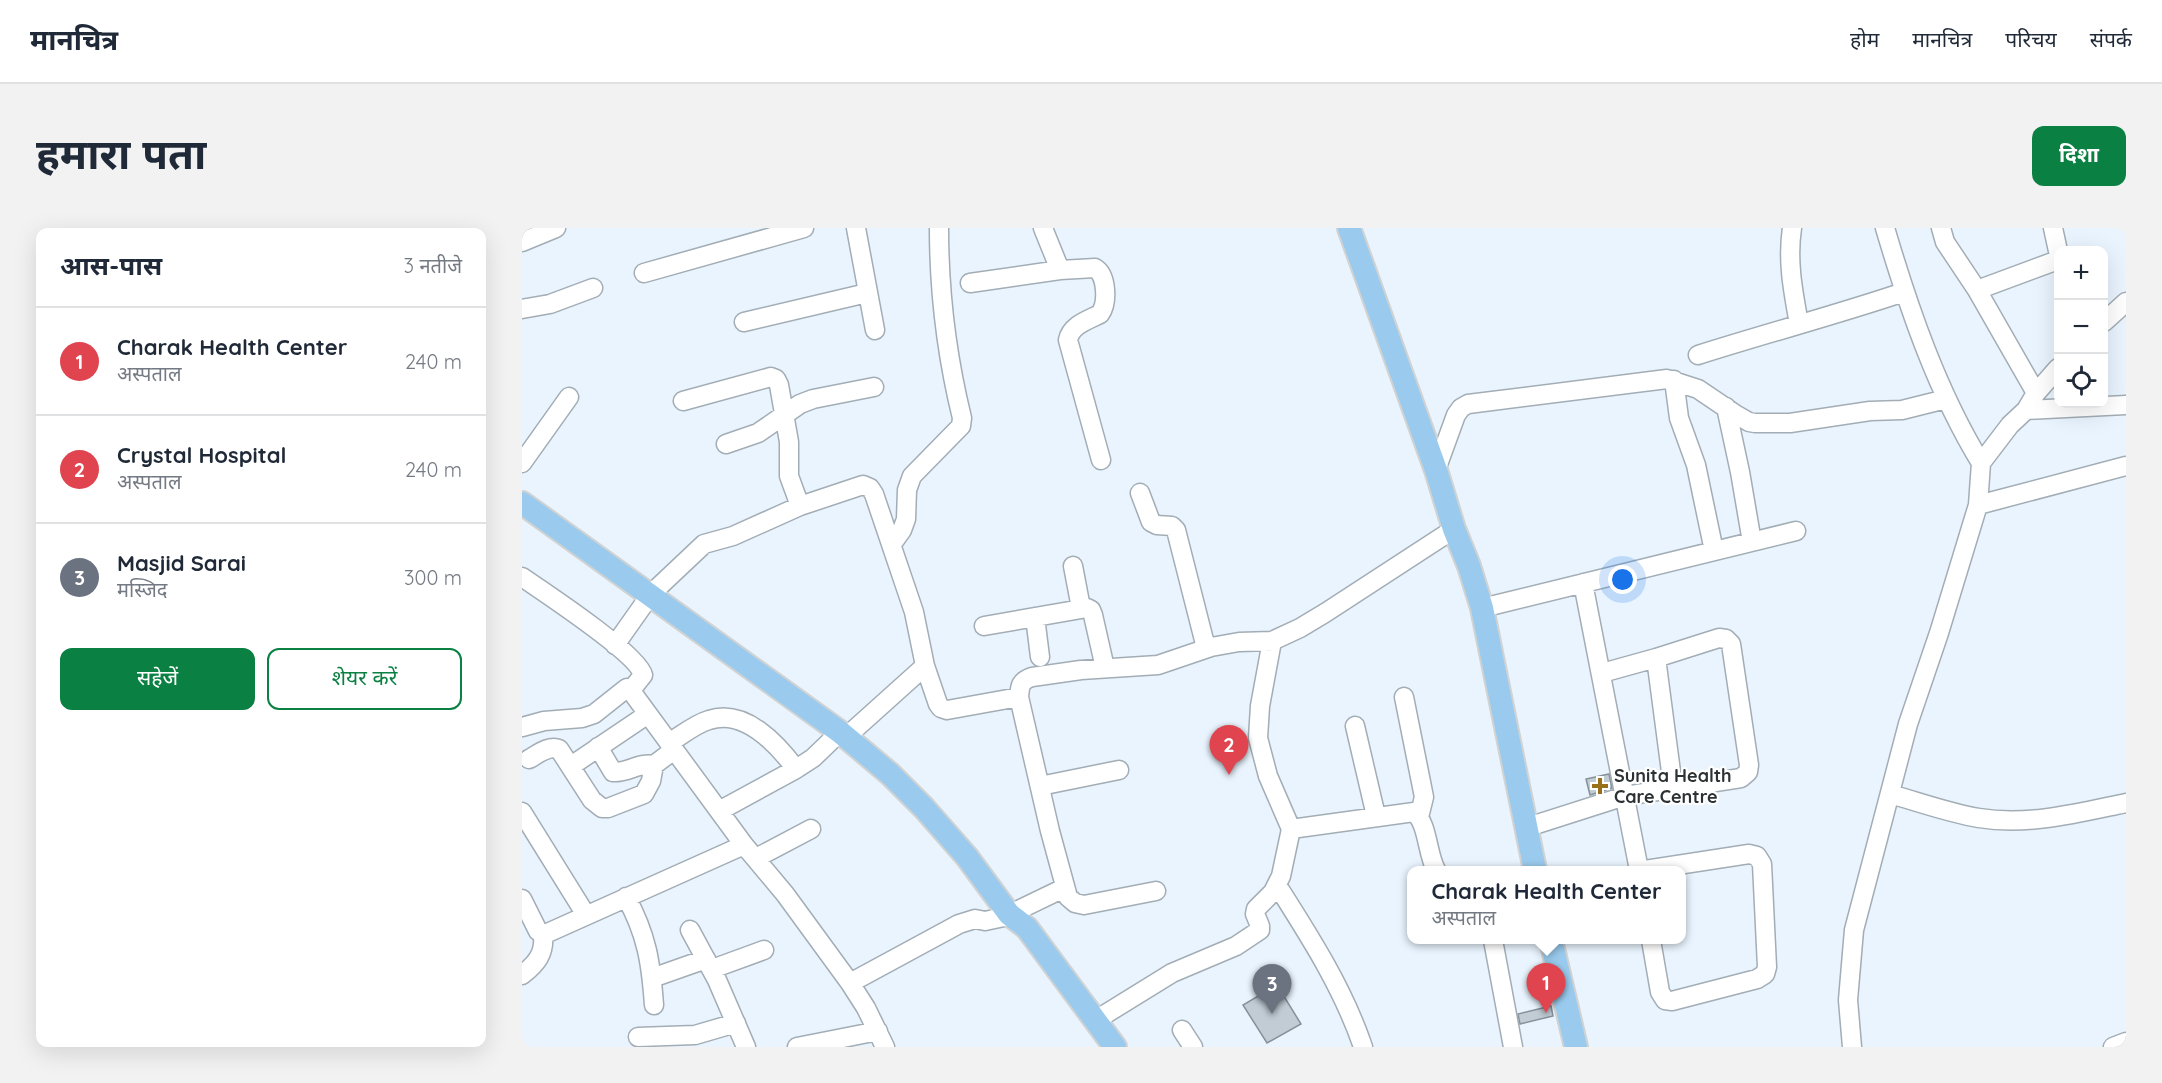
<!DOCTYPE html>
<html lang="hi">
<meta charset="utf-8">
<style>
body{margin:0;font-family:Quicksand,"Noto Sans Devanagari",sans-serif;background:#f2f2f3;color:#1f2937}
.controls{position:absolute;right:18px;top:18px;display:grid;overflow:hidden;border-radius:12px;box-shadow:0 6px 24px #0002}
.controls button{width:54px;height:54px;display:grid;place-items:center;padding:0;border:0;border-bottom:2px solid #e0e1e3;background:#fff;color:#1f2937;font:30px sans-serif}
.you{position:absolute;left:1101px;top:352px;width:21px;height:21px;margin:-15px;border:4px solid #fff;border-radius:50%;background:#1a73e8;box-shadow:0 0 0 9px #1a73e833}
.badge{display:grid;place-items:center;width:39px;height:39px;border-radius:50%;background:#0b8043;color:#fff;font-size:20px;font-weight:700}
.pin{position:absolute;translate:-50% -50px;filter:drop-shadow(0 2px 3px #0008)}
.pin::after{content:'';position:absolute;top:32px;width:21px;height:18px;background:inherit;clip-path:polygon(0 0,100% 0,50% 100%)}
.popup{position:absolute;left:885px;top:638px;width:279px;height:78px;box-sizing:border-box;display:grid;place-content:center;border-radius:12px;background:#fff;filter:drop-shadow(0 2px 4px #0005);font-size:20px;white-space:nowrap;color:#747a83}
.popup b{font-size:22px;color:#1f2937}
.popup::after{content:'';position:absolute;left:50%;top:100%;margin-left:-12px;border:12px solid transparent;border-top-color:#fff}
.list{margin:0;padding:0;list-style:none}
h2{display:flex;justify-content:space-between;align-items:center;height:78px;margin:0;padding:0 24px;font-size:26px}
h2 small{font-size:20px;font-weight:400;color:#747a83}
.list li{display:grid;grid-template-columns:39px 1fr auto;gap:18px;align-items:center;box-sizing:border-box;height:108px;padding:0 24px;border-top:2px solid #e0e1e3}
.list b{display:block;font-size:22px;white-space:nowrap}
.list p{margin:0;font-size:20px;white-space:nowrap;color:#747a83}
.list em{font-size:20px;font-style:normal;color:#747a83}
.actions{display:flex;gap:12px;padding:18px 24px}
.actions a{flex:1;padding:14px 0;border:2px solid #0b8043;border-radius:12px;text-align:center;font-size:21px;color:#0b8043}
.actions .main{background:#0b8043;color:#fff}
.icon{flex:none;width:33px;height:33px;fill:none;stroke:currentColor;stroke-width:2;stroke-linecap:round;stroke-linejoin:round}
.map{position:relative;flex:none;width:1604px;height:819px;overflow:hidden;border-radius:12px}
header{display:flex;align-items:center;gap:36px;box-sizing:border-box;height:84px;padding:0 30px;background:#fff;border-bottom:2px solid #e0e1e3}
header strong{font-size:28px}
nav{display:flex;gap:33px;margin-inline-start:auto;font-size:21px}
.intro{display:flex;align-items:center;justify-content:space-between;box-sizing:border-box;height:144px;padding:0 36px}
h1{margin:0;font-size:42px}
.button{padding:15px 27px;border-radius:12px;background:#0b8043;color:#fff;font-size:21px;font-weight:700}
main{display:flex;gap:36px;padding:0 36px}
aside{flex:1;background:#fff;border-radius:12px;box-shadow:0 6px 24px #0002}
.map>svg:first-child{display:block}
.building{fill:#c1ccd5;stroke:#87919a;stroke-width:1.5}
.lines{fill:none;stroke-linecap:round;stroke-linejoin:round}
.minor-casing{stroke:#a2adb5;stroke-width:21}
.major-casing{stroke:#d1d2d2;stroke-width:26}
.minor{stroke:#fff;stroke-width:18}
.major{stroke:#9acbee;stroke-width:22}
.poi-dot{fill:#996f1c;stroke:#fff;stroke-width:2}
.labels{text-anchor:middle;stroke-width:4.5;stroke-linejoin:round;paint-order:stroke}
.poi-label{font-size:18px;font-weight:bold;fill:#2c3134;stroke:#fff;text-anchor:start}
</style>
<header>
<strong>मानचित्र</strong>
<nav><a>होम</a><a>मानचित्र</a><a>परिचय</a><a>संपर्क</a></nav>
</header>
<div class="intro"><h1>हमारा पता</h1><a class="button">दिशा</a></div>
<main>
<aside>
<h2>आस-पास<small>3 नतीजे</small></h2>
<ul class="list">
<li><span class="badge" style="background:#e0444e">1</span><div><b>Charak Health Center</b><p>अस्पताल</p></div><em>240 m</em></li>
<li><span class="badge" style="background:#e0444e">2</span><div><b>Crystal Hospital</b><p>अस्पताल</p></div><em>240 m</em></li>
<li><span class="badge" style="background:#6b7280">3</span><div><b>Masjid Sarai</b><p>मस्जिद</p></div><em>300 m</em></li>
</ul>
<div class="actions"><a class="main">सहेजें</a><a>शेयर करें</a></div>
</aside>
<div class="map">
<svg width="1604" height="819" viewBox="0 0 1604 819">
<rect width="100%" height="100%" fill="#e9f4fe"/>
<!-- building -->
<path class="building" d="M1087 546 1090 560 1068 567 1064 551Z
M755 757 779 796 745 815 721 777Z
M1029 778 1031 788 998 796 996 786Z"/>
<g class="lines">
<!-- minor casing -->
<g class="minor-casing">
<path id="minor" d="M334 0 353 102
M521 0 538 42
M1270 0C1265 33 1271 63 1277 96
M1363 0C1387 81 1415 163 1459 235
M1419 0 1423 14 1455 62 1514 165
M1531 0 1536 23
M0 14 34 0
M122 45 282 0
M448 55 538 42 573 40C585 47 586 75 578 86 566 92 549 97 546 112L579 232
M1455 62 1536 32
M0 81 28 76 71 60
M222 94 345 65
M1582 94 1604 74
M1176 127C1245 105 1314 87 1382 64
M1152 152 1157 190 1174 237 1192 323
M161 173 249 149 254 151 257 157 267 214V248L278 278
M1204 179 1218 244 1230 314
M1504 182 1604 177
M204 216 236 205 278 176 291 171 352 159
M0 235 47 169
M914 242 934 187 939 180 946 176 1145 151 1176 161 1213 186 1227 194 1233 195H1268L1348 183 1380 182 1424 171
M618 265 629 294 635 297 650 298 654 302 684 420
M1456 277 1604 238
M370 316 380 302 384 291 385 262 390 248 439 198 440 190C425 129 417 63 417 0
M551 338 559 380
M0 349C22 364 116 426 121 447L110 461 112 467 222 617 263 666 328 755 344 780 363 819
M1061 355 1117 642
M960 380 1274 303
M513 389 518 429
M462 398 565 380 569 382 571 387 583 440
M93 417 129 366 182 316 211 308 278 278 341 257 348 260 352 266 392 384 403 438 416 476 419 480 425 482 497 469
M1134 430 1151 559
M882 469 902 569 897 589
M833 498 854 588
M0 499 22 493 60 490 72 486 101 463 105 460 110 461
M324 509 403 438
M147 515C160 507 173 496 187 492 223 480 255 516 274 541
M76 519 91 544C106 545 117 534 132 537
M7 531C16 526 27 517 37 521L70 572 80 580H86L122 566 129 553 132 537 152 522
M49 538 126 486
M518 558 597 542
M1368 566C1397 574 1427 585 1457 590 1507 598 1556 585 1604 575
M197 583 274 541 291 530 318 504
M0 584 64 687
M1003 600 1103 568 1219 550 1226 544 1227 537 1209 416 1204 411 1197 410 1134 430 1080 445
M769 601 892 584C906 595 905 626 914 642
M234 630 289 601
M1123 642 1227 626 1235 628 1240 636 1245 739 1243 746 1235 751 1150 773 1143 772 1138 764 1129 712
M755 657C788 709 821 760 841 819
M634 663 562 677 553 675 546 669 528 603 497 469C498 458 498 453 510 449L559 442 636 437 689 419 717 414 750 413
M104 669C125 707 129 735 132 777
M0 671 16 703 21 707 222 617
M168 702 195 752 224 819
M971 712 991 819
M190 741 242 722
M0 747C14 736 23 726 21 707
M130 750 184 731
M328 755 437 696 453 691 463 693 482 689 542 660
M574 792 650 745 714 718 738 702V698L733 686 734 681 751 664 759 648 769 601 746 548 736 510 738 478 750 413 778 400 803 385 932 301
M660 802 671 819
M116 809 173 807 214 795
M275 819 356 803
M1330 819 1326 772 1332 702 1386 496 1417 405 1456 277 1459 235 1488 197 1504 182 1514 165 1536 140
M1591 819 1604 814"/>
</g>
<!-- major casing -->
<g class="major-casing">
<path id="major" d="M827 0 914 242 932 301 947 338 960 380 1013 642
M0 275 318 504 368 546 402 580 445 629 487 686 505 700 593 819
M1029 712 1054 819"/>
</g>
<!-- minor -->
<use href="#minor" class="minor"/>
<!-- major -->
<use href="#major" class="major"/>
</g>
<!-- markers -->
<path class="poi-dot" d="M1075 549h6v6h6v6h-6v6h-6v-6h-6v-6h6z"/>
<g class="labels">
<!-- poi labels -->
<g class="poi-label">
<text x="1092" y="554">Sunita Health<tspan x="1092" dy="21">Care Centre</tspan></text>
</g>
</g>
</svg>
<div class="controls">
<button>+</button>
<button>−</button>
<button><svg class="icon" aria-label="locate" viewBox="0 0 24 24"><circle cx="12" cy="12" r="6"/><path d="M12 2v4M12 18v4M2 12h4M18 12h4"/></svg></button>
</div>
<div class="you"></div>
<div class="pin badge" style="left:1024px;top:785px;background:#e0444e">1</div>
<div class="popup"><b>Charak Health Center</b>अस्पताल</div>
<div class="pin badge" style="left:707px;top:547px;background:#e0444e">2</div>
<div class="pin badge" style="left:750px;top:786px;background:#6b7280">3</div>
</div>
</main>
